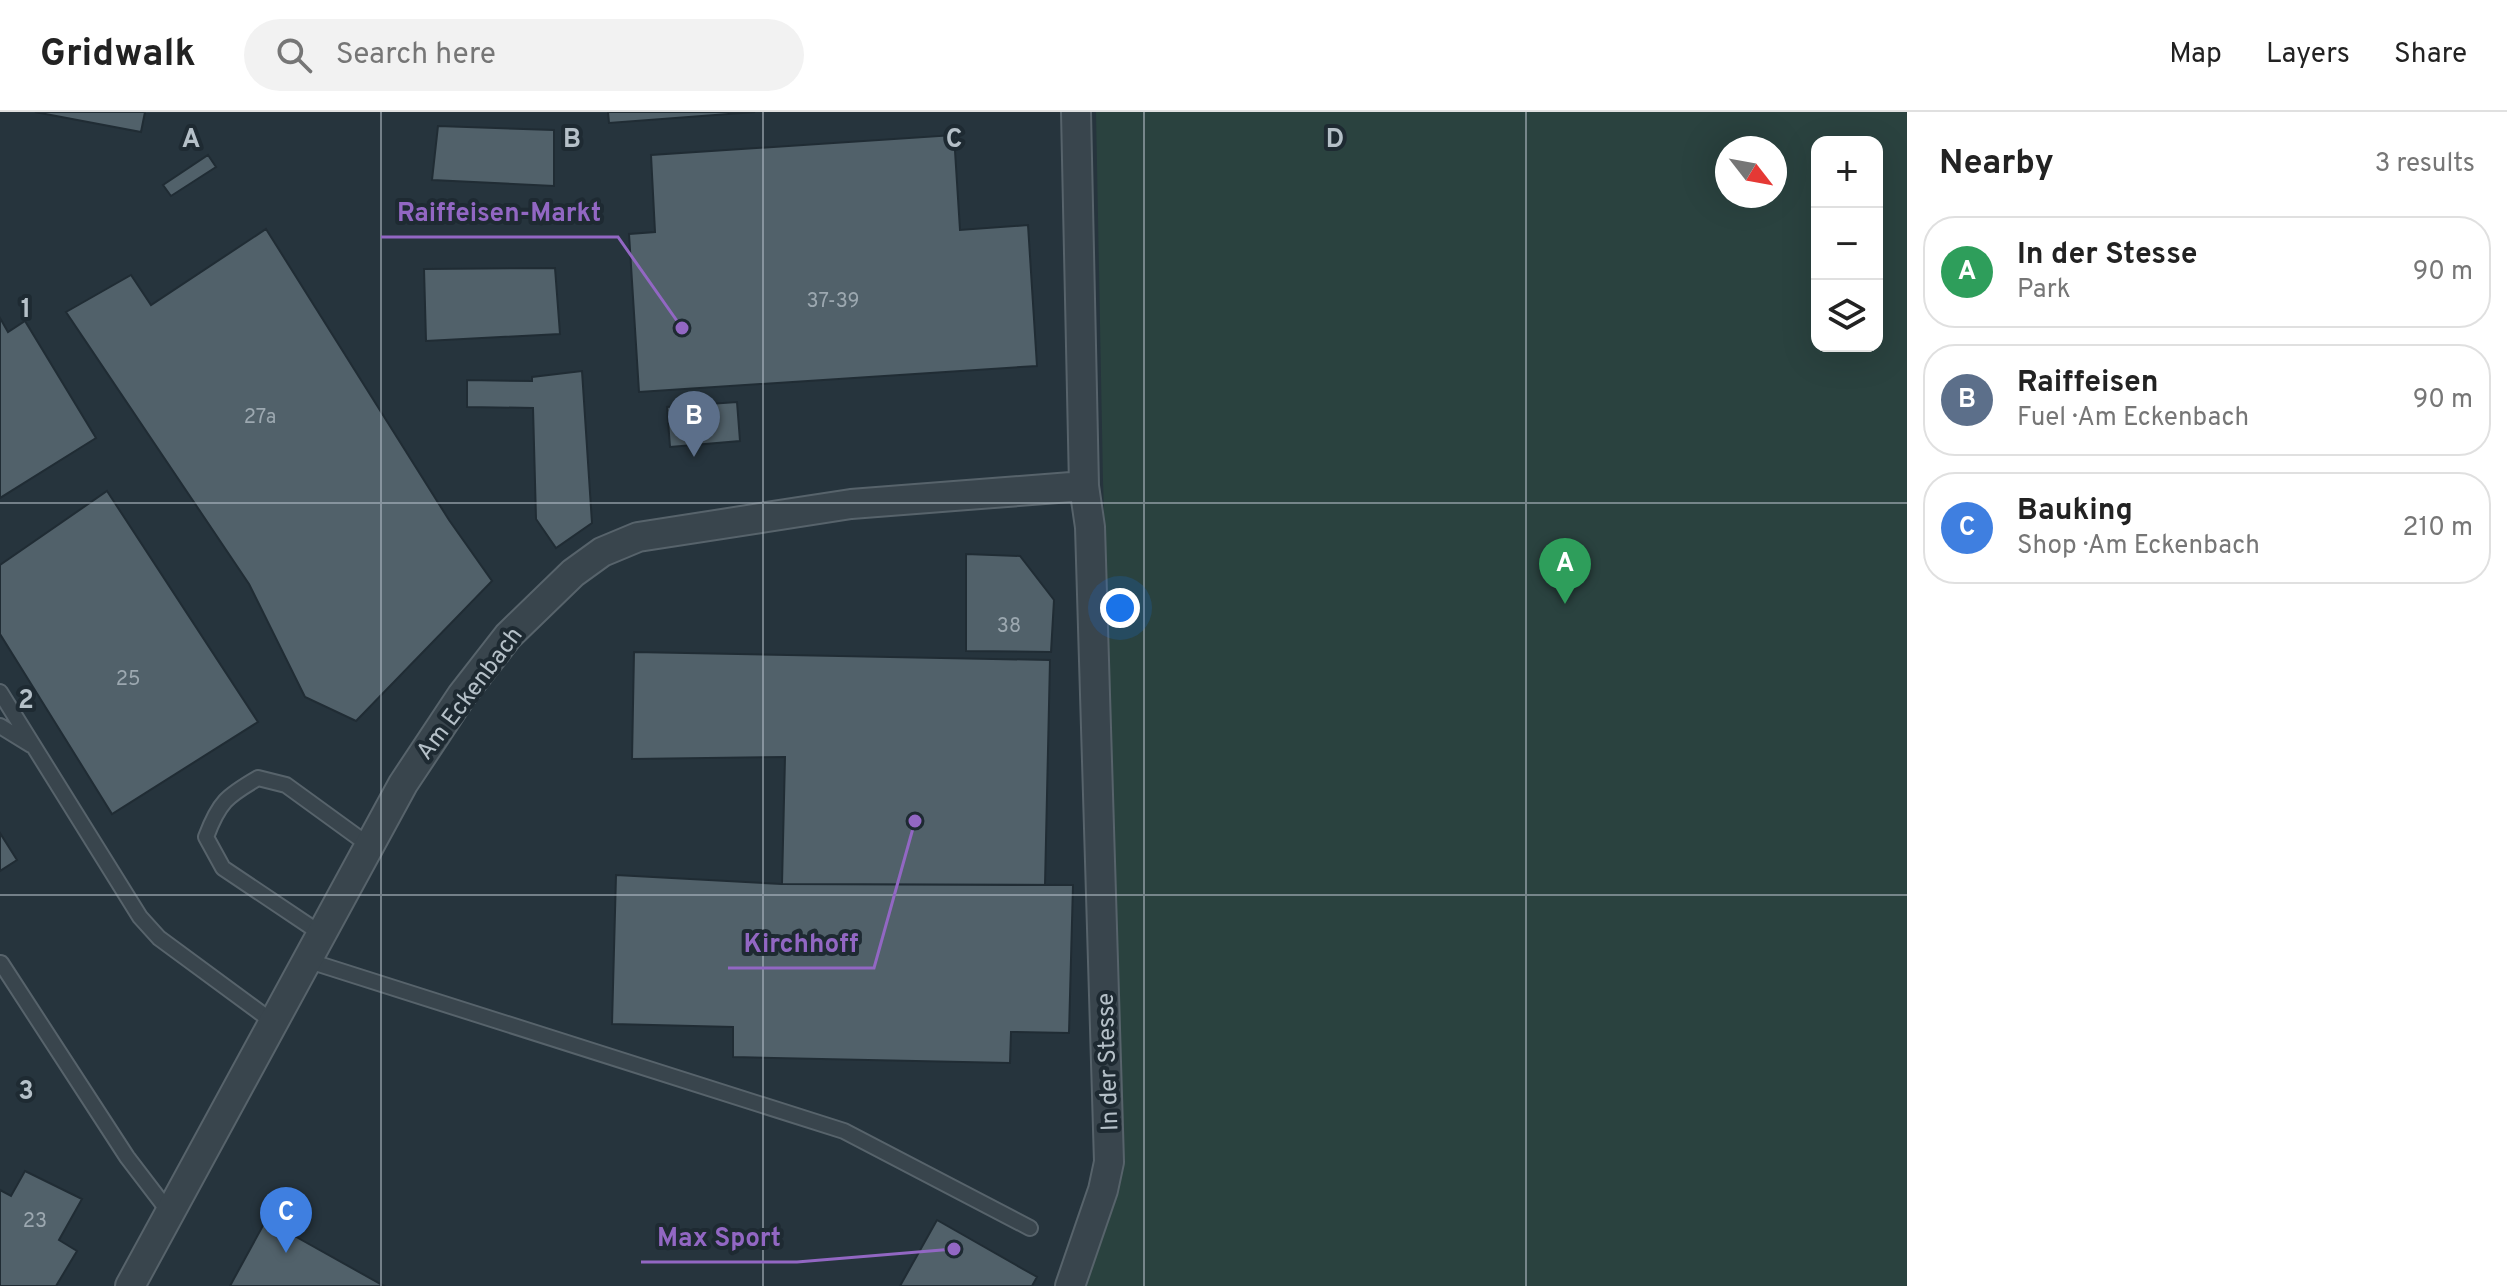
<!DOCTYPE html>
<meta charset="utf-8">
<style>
body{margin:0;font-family:Overpass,sans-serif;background:#f2f2f2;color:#222}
.controls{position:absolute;right:24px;top:24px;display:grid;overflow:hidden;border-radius:16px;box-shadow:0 8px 32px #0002}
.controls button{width:72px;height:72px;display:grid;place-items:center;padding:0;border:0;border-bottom:2px solid #e0e0e0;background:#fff;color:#222;font:40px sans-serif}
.compass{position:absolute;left:1715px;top:24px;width:72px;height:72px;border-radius:50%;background:#fff;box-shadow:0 8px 32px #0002;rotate:121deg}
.you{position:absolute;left:1120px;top:496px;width:28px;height:28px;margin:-20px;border:6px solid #fff;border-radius:50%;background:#1a73e8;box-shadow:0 0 0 12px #1a73e833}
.badge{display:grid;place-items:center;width:52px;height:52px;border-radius:50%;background:#546d80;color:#fff;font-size:26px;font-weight:700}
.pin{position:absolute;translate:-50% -66px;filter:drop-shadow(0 2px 4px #0008)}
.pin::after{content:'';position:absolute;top:42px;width:28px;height:24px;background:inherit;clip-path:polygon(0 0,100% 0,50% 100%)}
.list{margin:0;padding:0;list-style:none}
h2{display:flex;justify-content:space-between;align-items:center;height:104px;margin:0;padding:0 32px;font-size:34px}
h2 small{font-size:26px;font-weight:400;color:#767676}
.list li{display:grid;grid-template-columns:52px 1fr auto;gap:24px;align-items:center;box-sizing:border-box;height:112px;margin:0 16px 16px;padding:0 16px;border:2px solid #e0e0e0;border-radius:32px}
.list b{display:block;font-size:30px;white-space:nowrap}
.list p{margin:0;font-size:26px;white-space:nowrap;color:#767676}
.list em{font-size:26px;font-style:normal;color:#767676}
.icon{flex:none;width:44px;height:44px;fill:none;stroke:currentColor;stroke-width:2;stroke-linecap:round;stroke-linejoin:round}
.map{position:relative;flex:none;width:1907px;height:1174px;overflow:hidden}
header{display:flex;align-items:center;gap:48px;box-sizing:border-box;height:112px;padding:0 40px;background:#fff;border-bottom:2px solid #e0e0e0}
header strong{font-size:38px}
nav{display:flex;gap:44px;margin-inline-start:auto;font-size:28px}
.search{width:560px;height:72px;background:#f2f2f2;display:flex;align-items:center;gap:20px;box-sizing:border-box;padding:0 28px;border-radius:44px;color:#767676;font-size:30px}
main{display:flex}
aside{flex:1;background:#fff}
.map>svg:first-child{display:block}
.green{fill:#2a423f;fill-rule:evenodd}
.building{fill:#51616a;stroke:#202c34;stroke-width:2}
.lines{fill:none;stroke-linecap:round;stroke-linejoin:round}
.service-casing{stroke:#57636b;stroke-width:18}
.minor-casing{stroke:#57636b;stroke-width:32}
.service{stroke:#39454d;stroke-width:14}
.minor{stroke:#39454d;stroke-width:28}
.grid{fill:none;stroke:#b5c0c8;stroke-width:2;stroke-opacity:0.55}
.labels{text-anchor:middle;stroke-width:8;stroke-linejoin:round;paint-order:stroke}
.number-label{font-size:20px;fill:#9ca8b0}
.street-label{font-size:24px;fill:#b5c0c8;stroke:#1e2a32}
.grid-label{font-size:26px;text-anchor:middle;font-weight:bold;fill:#b5c0c8;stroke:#1e2a32;stroke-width:8;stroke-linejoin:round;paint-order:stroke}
.leader{fill:none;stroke:#9267c3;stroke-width:3}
.callout-dot{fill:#9267c3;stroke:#1e2a32;stroke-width:3}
.callout-label{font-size:26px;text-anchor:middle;font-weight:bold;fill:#9267c3;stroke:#1e2a32;stroke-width:8;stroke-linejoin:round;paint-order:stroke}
</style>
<header>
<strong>Gridwalk</strong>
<div class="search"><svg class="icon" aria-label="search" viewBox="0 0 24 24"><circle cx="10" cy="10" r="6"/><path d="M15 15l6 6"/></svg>Search here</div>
<nav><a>Map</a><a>Layers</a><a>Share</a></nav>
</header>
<main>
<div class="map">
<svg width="1907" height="1174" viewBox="0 0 1907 1174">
<rect width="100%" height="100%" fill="#26343d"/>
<!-- green -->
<path class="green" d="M1096 0H1907V1174H1076L1124 1046 1103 369ZM1817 30H1877V234H1817ZM1727 36H1775V84H1727Z"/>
<!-- building -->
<path class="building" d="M35 0H145L141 20Z
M608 0H755L609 11Z
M438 14 554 18V74L432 68Z
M954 23 960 118 1028 113 1037 254 639 280 629 122 655 120 651 43Z
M208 43 216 55 171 84 163 73Z
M266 117 449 408 492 469 356 609 305 585 249 472 66 200 131 163 151 193Z
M555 156 560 222 426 229 424 157Z
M0 206 8 220 25 209 96 326 0 386Z
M582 259 592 411 556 436 536 407 533 296 467 295V268L532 269V265Z
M737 290 740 329 670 335 667 295Z
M107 379 258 610 112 702 0 522V453Z
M966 442 1020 444 1054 488 1051 540 966 539Z
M634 540 1050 548 1045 773 782 772 785 645 632 647Z
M0 721 17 748 0 759Z
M616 763 782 772 1073 773 1069 921 1011 920 1010 951 733 945V915L612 912Z
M25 1059 82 1087 59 1128 77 1139 56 1174H0V1078L11 1084Z
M266 1108 384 1174H230Z
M937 1108 1037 1165 1032 1174H900Z"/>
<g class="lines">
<!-- service casing -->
<g class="service-casing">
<path id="service" d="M0 580 140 805 159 826 273 910
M0 614 31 633
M320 821 223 756 206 725C219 690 227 684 258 666L286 673 370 734
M306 848 844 1019 1030 1116
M1 851 127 1045 169 1100"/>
</g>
<!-- minor casing -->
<g class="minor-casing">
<path id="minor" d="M130 1174 403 672 462 583 508 524 573 461 602 440 638 425 851 392 1084 374
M1070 1174 1103 1078 1109 1050 1090 415 1084 374 1076 0"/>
</g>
<!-- service -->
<use href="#service" class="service"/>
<!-- minor -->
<use href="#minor" class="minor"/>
</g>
<!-- grid -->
<path class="grid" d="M381 0V1174M763 0V1174M1144 0V1174M1526 0V1174M0 391H1907M0 783H1907"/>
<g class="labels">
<!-- number labels -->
<g class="number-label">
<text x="833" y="195">37-39</text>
<text x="260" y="311">27a</text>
<text x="1009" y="520">38</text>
<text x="128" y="573">25</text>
<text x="35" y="1115">23</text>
</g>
<!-- street labels -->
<g class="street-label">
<text transform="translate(469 581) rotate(-53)" y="8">Am Eckenbach</text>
<text transform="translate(1107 950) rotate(-92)" y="8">In der Stesse</text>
</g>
</g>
<g class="grid-label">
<text x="191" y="35">A</text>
<text x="572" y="35">B</text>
<text x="954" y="35">C</text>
<text x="1335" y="35">D</text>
<text x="26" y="205">1</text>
<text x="26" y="596">2</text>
<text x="26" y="987">3</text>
</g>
<!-- callouts -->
<path class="leader" d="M682 216L618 125H381M915 709L874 856H728M954 1137L797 1150H641"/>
<g class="callout-dot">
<circle cx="682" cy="216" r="8"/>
<circle cx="915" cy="709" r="8"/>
<circle cx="954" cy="1137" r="8"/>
</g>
<g class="callout-label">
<text x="499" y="109">Raiffeisen-Markt</text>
<text x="801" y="840">Kirchhoff</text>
<text x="719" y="1134">Max Sport</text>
</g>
</svg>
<div class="controls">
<button>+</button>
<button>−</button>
<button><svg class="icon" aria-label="layers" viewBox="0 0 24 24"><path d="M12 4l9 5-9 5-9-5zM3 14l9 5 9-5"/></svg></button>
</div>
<svg class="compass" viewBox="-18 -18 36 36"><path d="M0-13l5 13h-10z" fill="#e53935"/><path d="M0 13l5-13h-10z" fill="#767676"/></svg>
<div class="you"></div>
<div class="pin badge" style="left:1565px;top:492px;background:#2e9e5b">A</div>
<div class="pin badge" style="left:694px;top:345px;background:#5c6f8a">B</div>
<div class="pin badge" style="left:286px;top:1141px;background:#3f7fe0">C</div>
</div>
<aside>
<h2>Nearby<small>3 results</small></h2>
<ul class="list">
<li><span class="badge" style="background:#2e9e5b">A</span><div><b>In der Stesse</b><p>Park</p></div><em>90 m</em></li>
<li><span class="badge" style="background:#5c6f8a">B</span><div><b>Raiffeisen</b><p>Fuel · Am Eckenbach</p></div><em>90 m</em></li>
<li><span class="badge" style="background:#3f7fe0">C</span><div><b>Bauking</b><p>Shop · Am Eckenbach</p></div><em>210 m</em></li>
</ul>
</aside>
</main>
